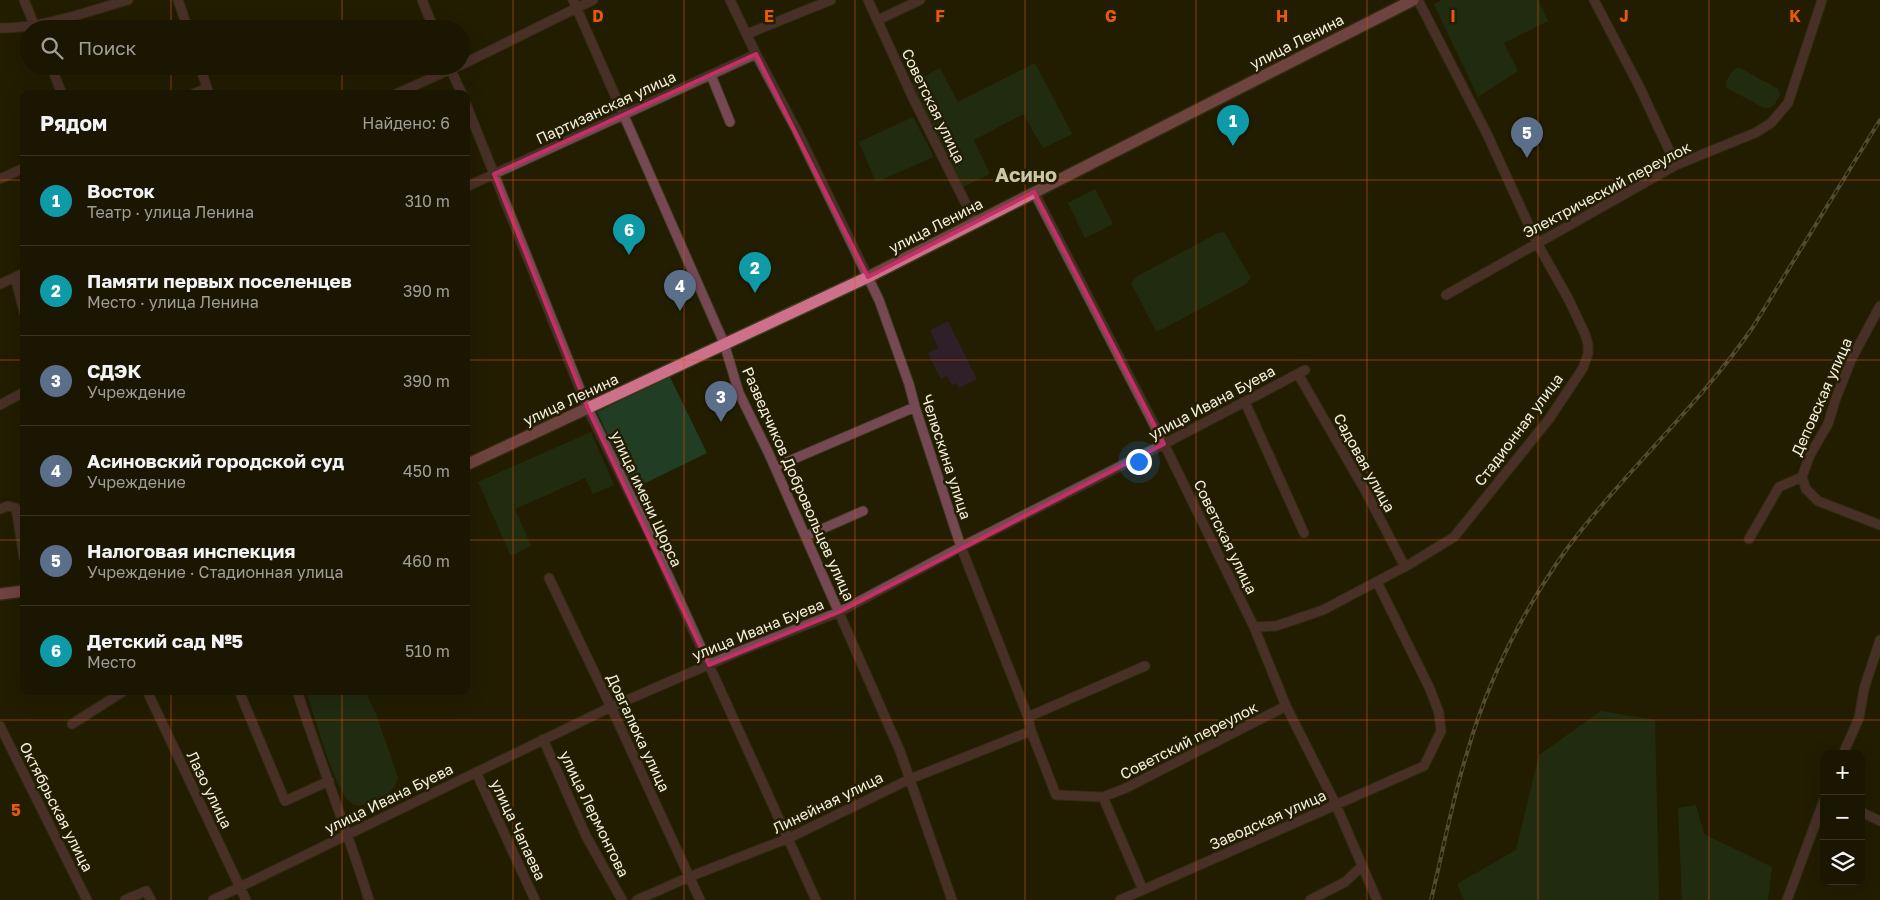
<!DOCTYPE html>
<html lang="ru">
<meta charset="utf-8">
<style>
body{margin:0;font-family:"Golos Text",sans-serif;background:#272310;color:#f1f3f6}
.controls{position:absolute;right:15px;bottom:15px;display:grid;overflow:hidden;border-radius:10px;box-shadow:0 5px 20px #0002}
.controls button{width:45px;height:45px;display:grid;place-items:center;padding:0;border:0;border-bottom:1px solid #383523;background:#1a1601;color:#f1f3f6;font:25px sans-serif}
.you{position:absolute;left:1138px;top:461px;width:18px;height:18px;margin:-12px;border:4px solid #fff;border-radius:50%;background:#1a73e8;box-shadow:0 0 0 8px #1a73e833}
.badge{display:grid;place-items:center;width:32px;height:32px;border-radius:50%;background:#f29aad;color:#fff;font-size:16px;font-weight:700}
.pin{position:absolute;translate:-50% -41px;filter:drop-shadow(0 1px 2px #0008)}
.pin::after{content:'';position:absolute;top:26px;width:18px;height:15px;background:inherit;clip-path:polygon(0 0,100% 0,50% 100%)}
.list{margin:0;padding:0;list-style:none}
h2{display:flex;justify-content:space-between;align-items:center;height:65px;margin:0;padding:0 20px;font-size:21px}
h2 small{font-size:16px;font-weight:400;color:#9f9f99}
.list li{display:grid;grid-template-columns:32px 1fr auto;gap:15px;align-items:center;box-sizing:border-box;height:90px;padding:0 20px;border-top:1px solid #383523}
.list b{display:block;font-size:19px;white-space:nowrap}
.list p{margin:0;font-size:16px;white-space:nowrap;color:#9f9f99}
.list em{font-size:16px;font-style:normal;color:#9f9f99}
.icon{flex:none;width:28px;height:28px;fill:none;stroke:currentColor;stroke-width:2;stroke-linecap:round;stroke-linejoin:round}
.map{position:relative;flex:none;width:1880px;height:900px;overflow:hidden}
.search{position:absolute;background:#1a1601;box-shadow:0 5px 20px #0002;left:20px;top:20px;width:450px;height:55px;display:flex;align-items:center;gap:12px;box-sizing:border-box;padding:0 18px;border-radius:28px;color:#9f9f99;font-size:19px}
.panel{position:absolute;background:#1a1601;box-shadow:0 5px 20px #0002;left:20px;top:90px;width:450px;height:605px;border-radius:10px}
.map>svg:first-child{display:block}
.commercial{fill:#2f1f29}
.green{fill:#213d23}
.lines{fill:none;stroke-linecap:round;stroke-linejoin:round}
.minor-casing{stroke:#403b20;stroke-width:11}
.major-casing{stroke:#403b20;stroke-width:14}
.minor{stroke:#754854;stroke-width:9}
.major{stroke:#cd718a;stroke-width:11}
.rail-casing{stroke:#87836c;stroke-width:4}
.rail{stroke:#231e01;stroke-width:2;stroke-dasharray:5.5;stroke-linecap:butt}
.marked{fill:none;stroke:#c72e68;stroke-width:4;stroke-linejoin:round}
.grid{fill:none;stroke:#e8590c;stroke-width:1;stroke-opacity:0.55}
.labels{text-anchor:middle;stroke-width:5;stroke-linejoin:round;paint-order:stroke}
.street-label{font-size:15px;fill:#f3f0df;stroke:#231e01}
.district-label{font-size:20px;font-weight:bold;fill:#cdc6a4;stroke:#231e01}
.grid-label{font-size:16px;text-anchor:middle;font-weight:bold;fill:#e8590c;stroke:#231e01;stroke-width:5;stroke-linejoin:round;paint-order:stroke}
</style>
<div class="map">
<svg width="1880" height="900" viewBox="0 0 1880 900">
<rect width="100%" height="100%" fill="#231e01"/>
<!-- commercial -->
<path class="commercial" d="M948 321 977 379 959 388 957 383 952 385 947 376 941 379 928 353 938 348 930 330Z"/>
<!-- green -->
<path class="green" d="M1442 0H1538L1548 21 1504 43 1518 71 1478 97 1434 4Z
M1035 63 1072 134 1043 148 1023 114 974 140 990 174 961 188 910 84 940 68 958 102Z
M1737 68H1740L1778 89 1780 95C1776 102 1774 109 1764 108L1727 88 1726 82 1732 72Z
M913 117 934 157 876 182 859 142Z
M1095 189 1113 224 1085 238 1068 203Z
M1224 232 1251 278 1246 284 1163 329 1156 331 1131 283 1136 277 1218 233Z
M670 377 707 453 633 489 597 412Z
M591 432 614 485 593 494 585 478 515 509 531 546 511 556 478 482Z
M312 691H365L376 714 398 778C393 793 388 794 374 801 368 804 358 808 352 804 335 793 316 719 308 697Z
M1601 711 1655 720 1659 900H1464L1457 884 1516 850 1539 755Z
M1696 805 1704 834 1772 867 1768 900H1682L1678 808Z"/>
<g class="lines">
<!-- minor casing -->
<g class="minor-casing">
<path id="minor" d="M24 0 36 29
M178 0 188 29
M422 0 434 29
M573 0 724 343 739 393 769 454 900 751 952 900
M730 0 756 54 797 131 879 300 909 384 915 407 961 547 1028 717 1031 731 1056 795 1103 797 1143 890
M868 0 912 96 975 222
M1594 0 1639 86 1676 165
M878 20 920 0
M0 28C44 28 86 12 128 0
M747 34 831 0
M461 65 593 0
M51 66 62 94
M200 66 209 94
M449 66 462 94
M711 75 730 122
M193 94 207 88
M396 94 458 66
M466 104 588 409 648 531 816 900
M0 179 24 168
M466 187 756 54
M1034 192 1164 444 1254 627 1286 706 1336 805 1377 900
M15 277 24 312
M0 284 24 273
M1446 295 1676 165 1755 133 1771 123 1788 103 1822 0
M1298 374 1366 492 1405 567
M1245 402 1304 533
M0 405 24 392
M775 467 915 407
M1802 477 1806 489 1818 501 1880 525
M0 509 8 506 16 508 24 558
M806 536 863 511
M1749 539 1779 487 1802 477 1810 455 1828 424 1836 398 1852 358 1880 306
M549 578 611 707 700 900
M1254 627 1276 626 1323 610 1410 564 1454 537 1549 419 1583 368 1588 354V344L1585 334 1569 300 1537 243 1487 134 1418 0
M147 691 246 900
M239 691 285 801 329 781
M297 691C320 761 347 830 369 900
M1028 717 1145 666
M72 724 124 691
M0 726 87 900
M543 739 586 836 622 900
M1843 754 1859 718 1864 689 1880 640
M476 772 535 900
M1103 797 1126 788 1286 706
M1861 812 1880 821
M125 900 146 891 151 900
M213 900 611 707 738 652 839 612 961 547 1164 444 1305 370
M637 900 689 877 789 838 910 779 1031 731
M1120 900 1424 766 1441 731 1439 713 1430 689 1377 582
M1310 900 1345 882 1362 866
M1787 900 1824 800"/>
</g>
<!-- major casing -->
<g class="major-casing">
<path id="major" d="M466 465 868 277 1413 0
M0 594 24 591"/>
</g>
<!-- minor -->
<use href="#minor" class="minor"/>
<!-- major -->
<use href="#major" class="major"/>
<!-- rail casing -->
<g class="rail-casing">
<path id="rail" d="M1431 900C1443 851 1452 801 1467 753 1488 680 1522 612 1566 550 1624 472 1698 407 1753 327L1880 120"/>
</g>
<!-- rail -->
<use href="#rail" class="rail"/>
</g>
<!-- marked area -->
<path d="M0 0H1880V900H0ZM756 54 868 277 1034 192 1164 444 839 612 709 665 588 409 494 174Z" fill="#231e01" fill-opacity=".55" fill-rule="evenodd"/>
<path class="marked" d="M756 54 868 277 1034 192 1164 444 839 612 709 665 588 409 494 174Z"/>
<!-- grid -->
<path class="grid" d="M171 0V29M342 0V29M513 0V900M684 0V900M855 0V900M1025 0V900M1196 0V900M1367 0V900M1538 0V900M1709 0V900M171 66V94M342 66V94M0 180H24M466 180H1880M0 360H24M466 360H1880M0 540H24M466 540H1880M171 691V900M342 691V900M0 720H1880"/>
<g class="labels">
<!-- street labels -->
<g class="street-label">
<text transform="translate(1297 42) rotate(-27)" y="5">улица Ленина</text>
<text transform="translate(933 106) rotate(64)" y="5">Советская улица</text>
<text transform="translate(606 108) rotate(-25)" y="5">Партизанская улица</text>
<text transform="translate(1607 190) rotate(-28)" y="5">Электрический переулок</text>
<text transform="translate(936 226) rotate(-27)" y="5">улица Ленина</text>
<text transform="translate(1822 397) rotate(-66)" y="5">Деповская улица</text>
<text transform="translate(571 400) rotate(-25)" y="5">улица Ленина</text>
<text transform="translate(1212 403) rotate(-28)" y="5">улица Ивана Буева</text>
<text transform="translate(1519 430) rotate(-53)" y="5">Стадионная улица</text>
<text transform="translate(946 457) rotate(72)" y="5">Челюскина улица</text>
<text transform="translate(1364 463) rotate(61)" y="5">Садовая улица</text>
<text transform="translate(798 484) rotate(66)" y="5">Разведчиков Добровольцев улица</text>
<text transform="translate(646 499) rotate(65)" y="5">улица имени Щорса</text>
<text transform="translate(1225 537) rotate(64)" y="5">Советская улица</text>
<text transform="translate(758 630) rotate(-22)" y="5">улица Ивана Буева</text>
<text transform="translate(638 733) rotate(65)" y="5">Довгалюка улица</text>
<text transform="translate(1189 741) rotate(-27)" y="5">Советский переулок</text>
<text transform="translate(209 790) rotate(64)" y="5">Лазо улица</text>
<text transform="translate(389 799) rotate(-26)" y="5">улица Ивана Буева</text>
<text transform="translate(828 803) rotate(-26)" y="5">Линейная улица</text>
<text transform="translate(56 807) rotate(63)" y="5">Октябрьская улица</text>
<text transform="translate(594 814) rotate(64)" y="5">улица Лермонтова</text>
<text transform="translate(1268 820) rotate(-24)" y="5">Заводская улица</text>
<text transform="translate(518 830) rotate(65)" y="5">улица Чапаева</text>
</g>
<!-- district labels -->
<g class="district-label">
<text x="1026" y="182">Асино</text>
</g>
</g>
<g class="grid-label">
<text x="598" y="22">D</text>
<text x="769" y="22">E</text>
<text x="940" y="22">F</text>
<text x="1111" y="22">G</text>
<text x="1282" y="22">H</text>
<text x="1453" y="22">I</text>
<text x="1624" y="22">J</text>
<text x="1795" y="22">K</text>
<text x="16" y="816">5</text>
</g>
</svg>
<div class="controls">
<button>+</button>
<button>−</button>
<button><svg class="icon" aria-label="layers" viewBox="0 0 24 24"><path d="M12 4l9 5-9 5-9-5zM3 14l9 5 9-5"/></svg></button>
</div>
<div class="you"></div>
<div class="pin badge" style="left:1233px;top:146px;background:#0f9aa8">1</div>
<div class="pin badge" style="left:755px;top:293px;background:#0f9aa8">2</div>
<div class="pin badge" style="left:721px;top:422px;background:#5c6f8a">3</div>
<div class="pin badge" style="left:680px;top:311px;background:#5c6f8a">4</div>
<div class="pin badge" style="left:1527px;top:158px;background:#5c6f8a">5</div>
<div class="pin badge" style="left:629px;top:255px;background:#0f9aa8">6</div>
<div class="search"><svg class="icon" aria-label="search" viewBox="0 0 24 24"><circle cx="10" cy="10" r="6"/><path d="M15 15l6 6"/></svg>Поиск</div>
<section class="panel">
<h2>Рядом<small>Найдено: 6</small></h2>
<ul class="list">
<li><span class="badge" style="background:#0f9aa8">1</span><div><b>Восток</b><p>Театр · улица Ленина</p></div><em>310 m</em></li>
<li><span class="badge" style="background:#0f9aa8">2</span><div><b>Памяти первых поселенцев</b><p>Место · улица Ленина</p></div><em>390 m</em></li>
<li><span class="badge" style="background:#5c6f8a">3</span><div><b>СДЭК</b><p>Учреждение</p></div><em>390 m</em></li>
<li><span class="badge" style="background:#5c6f8a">4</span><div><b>Асиновский городской суд</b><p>Учреждение</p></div><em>450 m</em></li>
<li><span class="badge" style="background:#5c6f8a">5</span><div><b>Налоговая инспекция</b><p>Учреждение · Стадионная улица</p></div><em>460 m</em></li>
<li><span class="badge" style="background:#0f9aa8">6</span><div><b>Детский сад №5</b><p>Место</p></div><em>510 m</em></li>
</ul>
</section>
</div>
